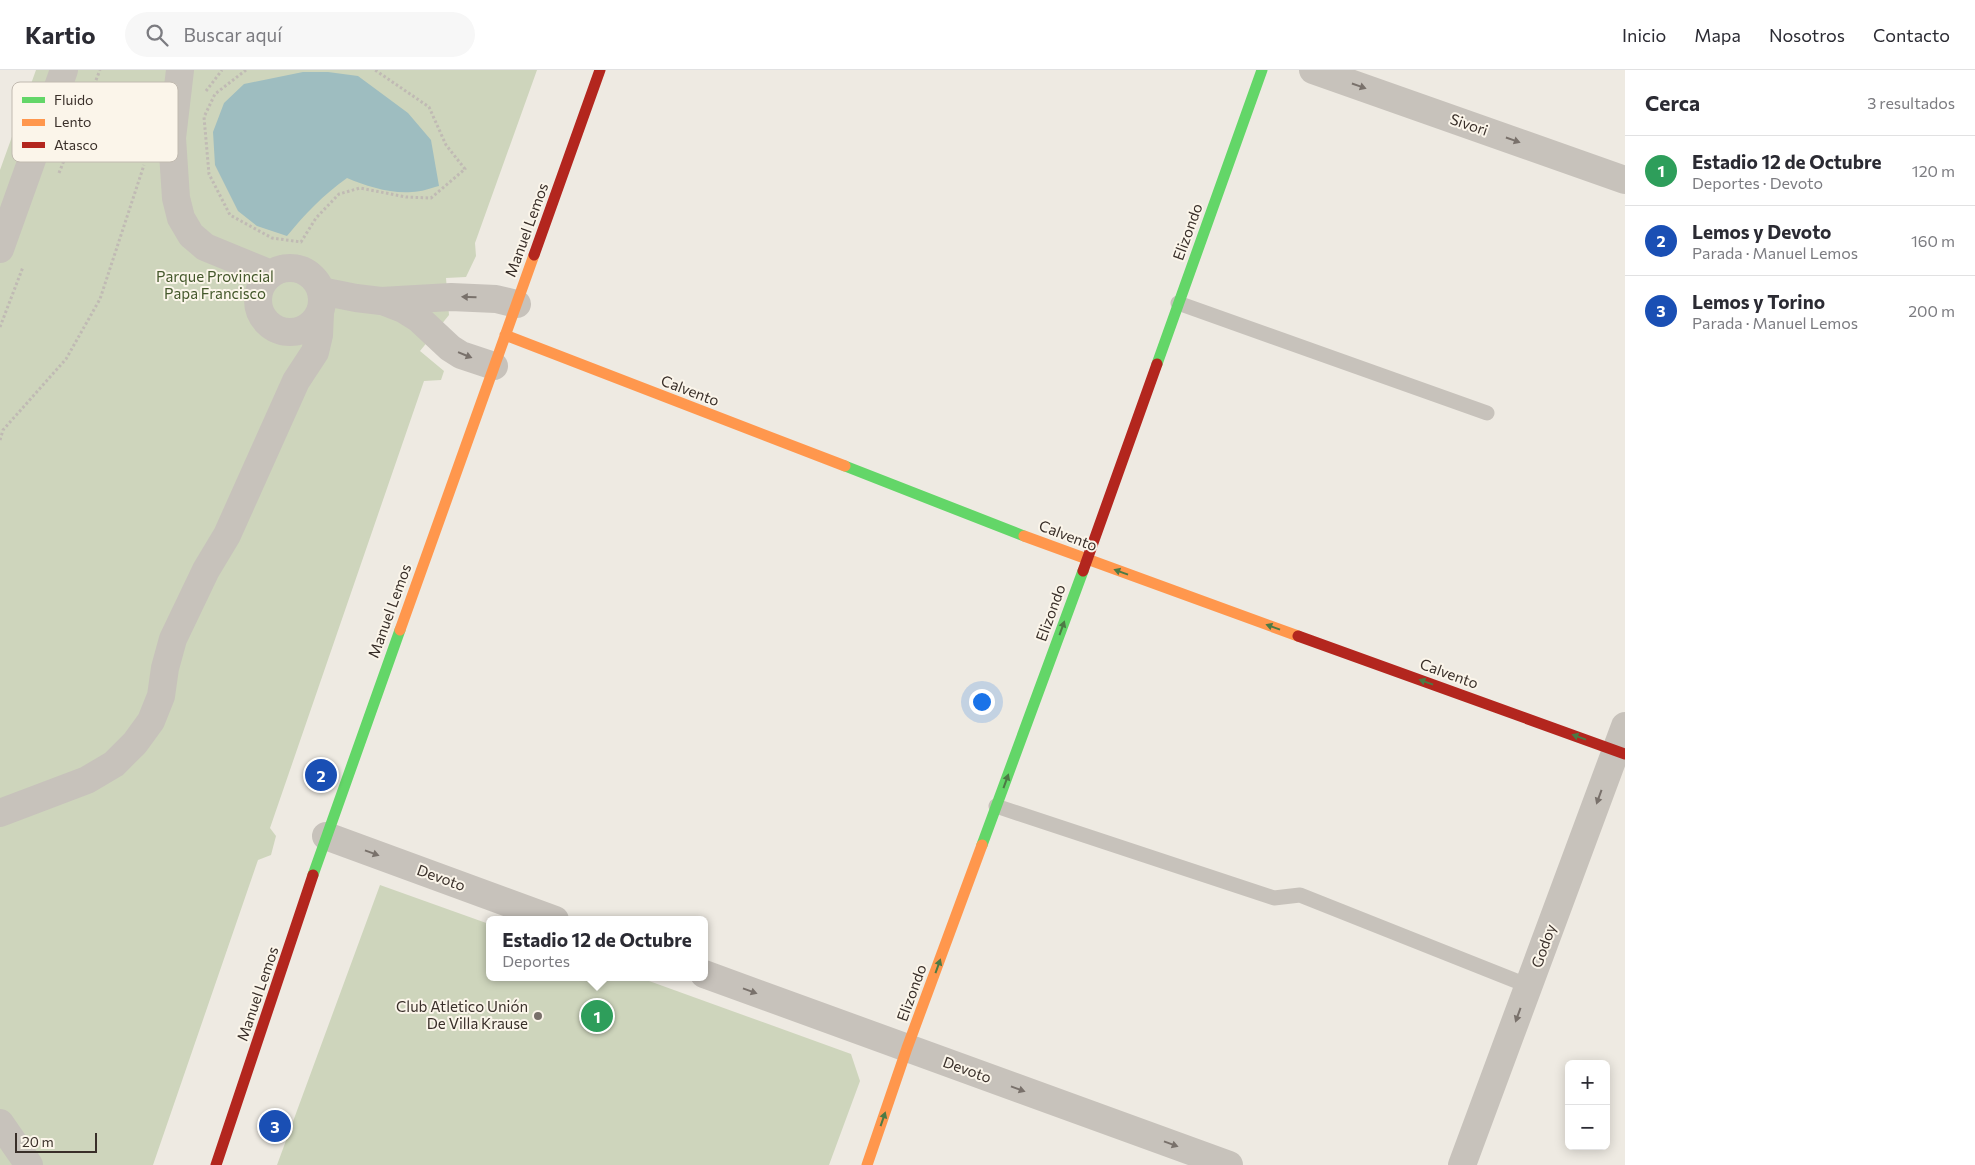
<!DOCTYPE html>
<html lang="es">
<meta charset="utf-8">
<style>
body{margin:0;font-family:Commissioner,sans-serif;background:#f7f7f7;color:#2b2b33}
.controls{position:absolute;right:15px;bottom:15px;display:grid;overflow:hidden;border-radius:8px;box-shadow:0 2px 12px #0003}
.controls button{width:45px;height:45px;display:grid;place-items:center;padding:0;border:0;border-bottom:1px solid #e1e1e2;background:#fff;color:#2b2b33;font:25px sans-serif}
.scale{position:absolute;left:15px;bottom:12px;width:82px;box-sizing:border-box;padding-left:5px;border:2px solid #392f29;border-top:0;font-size:14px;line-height:18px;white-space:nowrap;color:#392f29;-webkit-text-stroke:4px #fbf5ea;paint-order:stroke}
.you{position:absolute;left:981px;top:631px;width:18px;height:18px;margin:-12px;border:4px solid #fff;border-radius:50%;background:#1a73e8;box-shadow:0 0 0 8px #1a73e833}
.badge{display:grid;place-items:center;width:32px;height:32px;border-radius:50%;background:#2563eb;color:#fff;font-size:16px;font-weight:700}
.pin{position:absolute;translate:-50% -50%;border:2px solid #fff;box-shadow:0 1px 5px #0006}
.popup{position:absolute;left:486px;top:846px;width:222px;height:65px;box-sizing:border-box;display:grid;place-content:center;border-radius:8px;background:#fff;filter:drop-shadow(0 1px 4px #0005);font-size:16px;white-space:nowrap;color:#7c7c81}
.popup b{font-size:19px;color:#2b2b33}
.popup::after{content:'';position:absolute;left:50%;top:100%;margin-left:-10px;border:10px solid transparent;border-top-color:#fff}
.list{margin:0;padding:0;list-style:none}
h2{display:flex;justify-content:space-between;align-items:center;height:65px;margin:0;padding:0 20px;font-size:21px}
h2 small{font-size:16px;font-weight:400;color:#7c7c81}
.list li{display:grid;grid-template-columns:32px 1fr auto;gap:15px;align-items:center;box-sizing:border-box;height:70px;padding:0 20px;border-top:1px solid #e1e1e2}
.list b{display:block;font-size:19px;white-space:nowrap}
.list p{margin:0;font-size:16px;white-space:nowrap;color:#7c7c81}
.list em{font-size:16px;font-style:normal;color:#7c7c81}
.icon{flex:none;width:28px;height:28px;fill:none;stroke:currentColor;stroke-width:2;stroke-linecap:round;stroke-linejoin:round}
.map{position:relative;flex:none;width:1625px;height:1095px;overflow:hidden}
header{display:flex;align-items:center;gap:30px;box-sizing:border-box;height:70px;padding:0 25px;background:#fff;border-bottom:1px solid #e1e1e2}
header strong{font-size:24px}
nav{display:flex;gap:28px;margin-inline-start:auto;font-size:18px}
.search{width:350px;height:45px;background:#f7f7f7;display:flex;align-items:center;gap:12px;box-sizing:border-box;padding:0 18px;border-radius:28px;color:#7c7c81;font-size:19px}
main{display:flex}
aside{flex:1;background:#fff}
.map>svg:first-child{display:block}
.green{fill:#ced5bc}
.water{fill:#9ebdc0}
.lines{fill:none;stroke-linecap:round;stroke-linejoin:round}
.path{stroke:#c0bab4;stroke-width:3;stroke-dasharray:2.5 2.5;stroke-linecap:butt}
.lane{stroke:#c7c2bb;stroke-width:15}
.street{stroke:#c7c2bb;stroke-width:28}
.fast{stroke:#63d668;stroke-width:11}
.slow{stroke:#ff974d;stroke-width:11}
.jam{stroke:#b3261e;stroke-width:11}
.oneway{fill:#79716b}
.oneway2{fill:#4c7a45}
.poi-dot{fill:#78706a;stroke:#fbf5ea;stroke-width:2}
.labels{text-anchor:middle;stroke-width:4;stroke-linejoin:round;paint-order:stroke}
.street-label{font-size:15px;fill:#392f29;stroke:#fbf5ea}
.park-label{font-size:15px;fill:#44582b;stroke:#fbf5ea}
.poi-label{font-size:15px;fill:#392f29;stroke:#fbf5ea;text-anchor:end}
.key{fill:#fbf5ea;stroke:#c1bab0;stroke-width:1}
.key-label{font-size:14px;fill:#392f29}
</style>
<header>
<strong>Kartio</strong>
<div class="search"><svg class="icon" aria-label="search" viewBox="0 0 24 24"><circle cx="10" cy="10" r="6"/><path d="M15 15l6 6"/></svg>Buscar aquí</div>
<nav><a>Inicio</a><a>Mapa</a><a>Nosotros</a><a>Contacto</a></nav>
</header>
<main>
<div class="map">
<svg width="1625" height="1095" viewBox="0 0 1625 1095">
<rect width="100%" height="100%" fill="#eeeae2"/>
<!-- green -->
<path class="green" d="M36 0H537L475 173 476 186 466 207 446 208 449 245 420 281 444 301 441 310 424 311 270 758 276 766 271 785 258 790 153 1095H0V100Z
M380 815 489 854 490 907H638L851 984 860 1011 829 1095H277Z"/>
<!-- water -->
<path class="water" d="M303 2H328L358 6 408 43 431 70 439 116C431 118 421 122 412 122 391 124 366 116 347 108 323 125 305 144 287 166L257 156 238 141 215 95 213 62 224 33 244 14Z"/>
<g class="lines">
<!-- path -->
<path class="path" d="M246 0 215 24 204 47 209 104 230 145 272 168 301 172 316 148 339 124 360 118 406 127 431 128 465 99 446 75 429 37 375 0
M206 21 222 0
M59 103 100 0
M0 257 23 197
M0 370 3 360 66 289 100 229 144 95"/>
<!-- lane -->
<path class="lane" d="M1178 233 1487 343
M996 736 1274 828 1300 825 1529 916"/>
<!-- street -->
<path class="street" d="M180 0 172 68 176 128 181 148 191 165 205 177 271 204
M1313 0 1625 110
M0 179 64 0
M258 230a32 32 0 1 1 64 0a32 32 0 1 1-64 0Z
M321 221 356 228 381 231 451 227 496 229 517 234
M385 232 403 239 419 249 450 278 461 285 494 296
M0 743 87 710 114 694 135 673 151 651 161 626 165 598 173 569 206 500 227 465 296 311 315 282 319 265 320 243
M326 766 555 850
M704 904 1229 1095
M0 1053 29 1095
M1462 1095 1625 656"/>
<!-- fast -->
<path class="fast" d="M1157 294 1262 0
M845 396 1024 466
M982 775 1083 501
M313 805 400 560"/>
<!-- slow -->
<path class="slow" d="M505 265 845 396
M1024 466 1298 566
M400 560 534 185
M867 1095 907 978 982 775"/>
<!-- jam -->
<path class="jam" d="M534 185 600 0
M1083 501 1157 294
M1298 566 1625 684
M216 1095 313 805"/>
</g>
<!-- one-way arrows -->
<defs><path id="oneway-solid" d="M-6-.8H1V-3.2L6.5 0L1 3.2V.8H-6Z" transform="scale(1.25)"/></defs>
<g class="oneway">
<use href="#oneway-solid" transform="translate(1359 16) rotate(19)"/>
<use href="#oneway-solid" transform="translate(1513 70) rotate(19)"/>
<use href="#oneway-solid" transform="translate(469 227) rotate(-178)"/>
<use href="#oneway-solid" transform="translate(465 285) rotate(22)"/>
<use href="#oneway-solid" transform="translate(1599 727) rotate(110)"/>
<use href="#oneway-solid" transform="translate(372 783) rotate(20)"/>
<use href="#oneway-solid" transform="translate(750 921) rotate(20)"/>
<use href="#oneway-solid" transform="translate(1518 945) rotate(110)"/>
<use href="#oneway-solid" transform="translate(1018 1019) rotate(20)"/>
<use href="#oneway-solid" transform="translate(1171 1074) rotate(20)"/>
</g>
<g class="oneway2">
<use href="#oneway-solid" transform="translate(1121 502) rotate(-160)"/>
<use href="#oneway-solid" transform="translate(1273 557) rotate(-160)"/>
<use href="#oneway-solid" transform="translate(1062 558) rotate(-70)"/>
<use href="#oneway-solid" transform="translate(1426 612) rotate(-160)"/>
<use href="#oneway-solid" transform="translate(1579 667) rotate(-160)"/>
<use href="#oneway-solid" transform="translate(1006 711) rotate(-70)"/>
<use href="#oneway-solid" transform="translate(938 896) rotate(-70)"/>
<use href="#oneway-solid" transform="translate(883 1049) rotate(-71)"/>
</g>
<!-- markers -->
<circle class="poi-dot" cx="538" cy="946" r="5"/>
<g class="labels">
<!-- street labels -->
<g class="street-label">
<text transform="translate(1469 55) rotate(19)" y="5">Sivori</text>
<text transform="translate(527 160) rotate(-70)" y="5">Manuel Lemos</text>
<text transform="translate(1188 162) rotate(-70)" y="5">Elizondo</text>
<text transform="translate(690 321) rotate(21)" y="5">Calvento</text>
<text transform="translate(1068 466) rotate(21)" y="5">Calvento</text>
<text transform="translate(390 541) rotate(-70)" y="5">Manuel Lemos</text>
<text transform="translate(1051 543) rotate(-70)" y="5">Elizondo</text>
<text transform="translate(1449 604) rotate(20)" y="5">Calvento</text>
<text transform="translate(441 808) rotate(20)" y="5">Devoto</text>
<text transform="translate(1544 876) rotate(-70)" y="5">Godoy</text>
<text transform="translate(912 923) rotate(-70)" y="5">Elizondo</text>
<text transform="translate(258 924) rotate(-71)" y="5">Manuel Lemos</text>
<text transform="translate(967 1000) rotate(20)" y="5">Devoto</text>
</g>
<!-- park labels -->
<g class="park-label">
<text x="215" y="212">Parque Provincial<tspan x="215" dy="17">Papa Francisco</tspan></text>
</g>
<!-- poi labels -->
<g class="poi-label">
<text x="528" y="942">Club Atletico Unión<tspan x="528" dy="17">De Villa Krause</tspan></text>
</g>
</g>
<!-- legend -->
<rect x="12" y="12" width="166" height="80" rx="8" class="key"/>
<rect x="22" y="27" width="23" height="6" fill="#63d668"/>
<rect x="22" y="49" width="23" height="7" fill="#ff974d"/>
<rect x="22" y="72" width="23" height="6" fill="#b3261e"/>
<g class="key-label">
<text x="54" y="35">Fluido</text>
<text x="54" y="57">Lento</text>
<text x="54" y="80">Atasco</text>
</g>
</svg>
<div class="controls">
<button>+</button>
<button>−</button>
</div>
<div class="scale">20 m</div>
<div class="you"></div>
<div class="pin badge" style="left:597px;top:946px;background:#2e9e5b">1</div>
<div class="popup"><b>Estadio 12 de Octubre</b>Deportes</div>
<div class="pin badge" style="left:321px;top:705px;background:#1a4fb4">2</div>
<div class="pin badge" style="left:275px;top:1056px;background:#1a4fb4">3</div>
</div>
<aside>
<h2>Cerca<small>3 resultados</small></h2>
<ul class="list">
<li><span class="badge" style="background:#2e9e5b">1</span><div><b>Estadio 12 de Octubre</b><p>Deportes · Devoto</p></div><em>120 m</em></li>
<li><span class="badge" style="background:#1a4fb4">2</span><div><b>Lemos y Devoto</b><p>Parada · Manuel Lemos</p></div><em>160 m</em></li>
<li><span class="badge" style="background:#1a4fb4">3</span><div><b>Lemos y Torino</b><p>Parada · Manuel Lemos</p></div><em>200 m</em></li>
</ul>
</aside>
</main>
